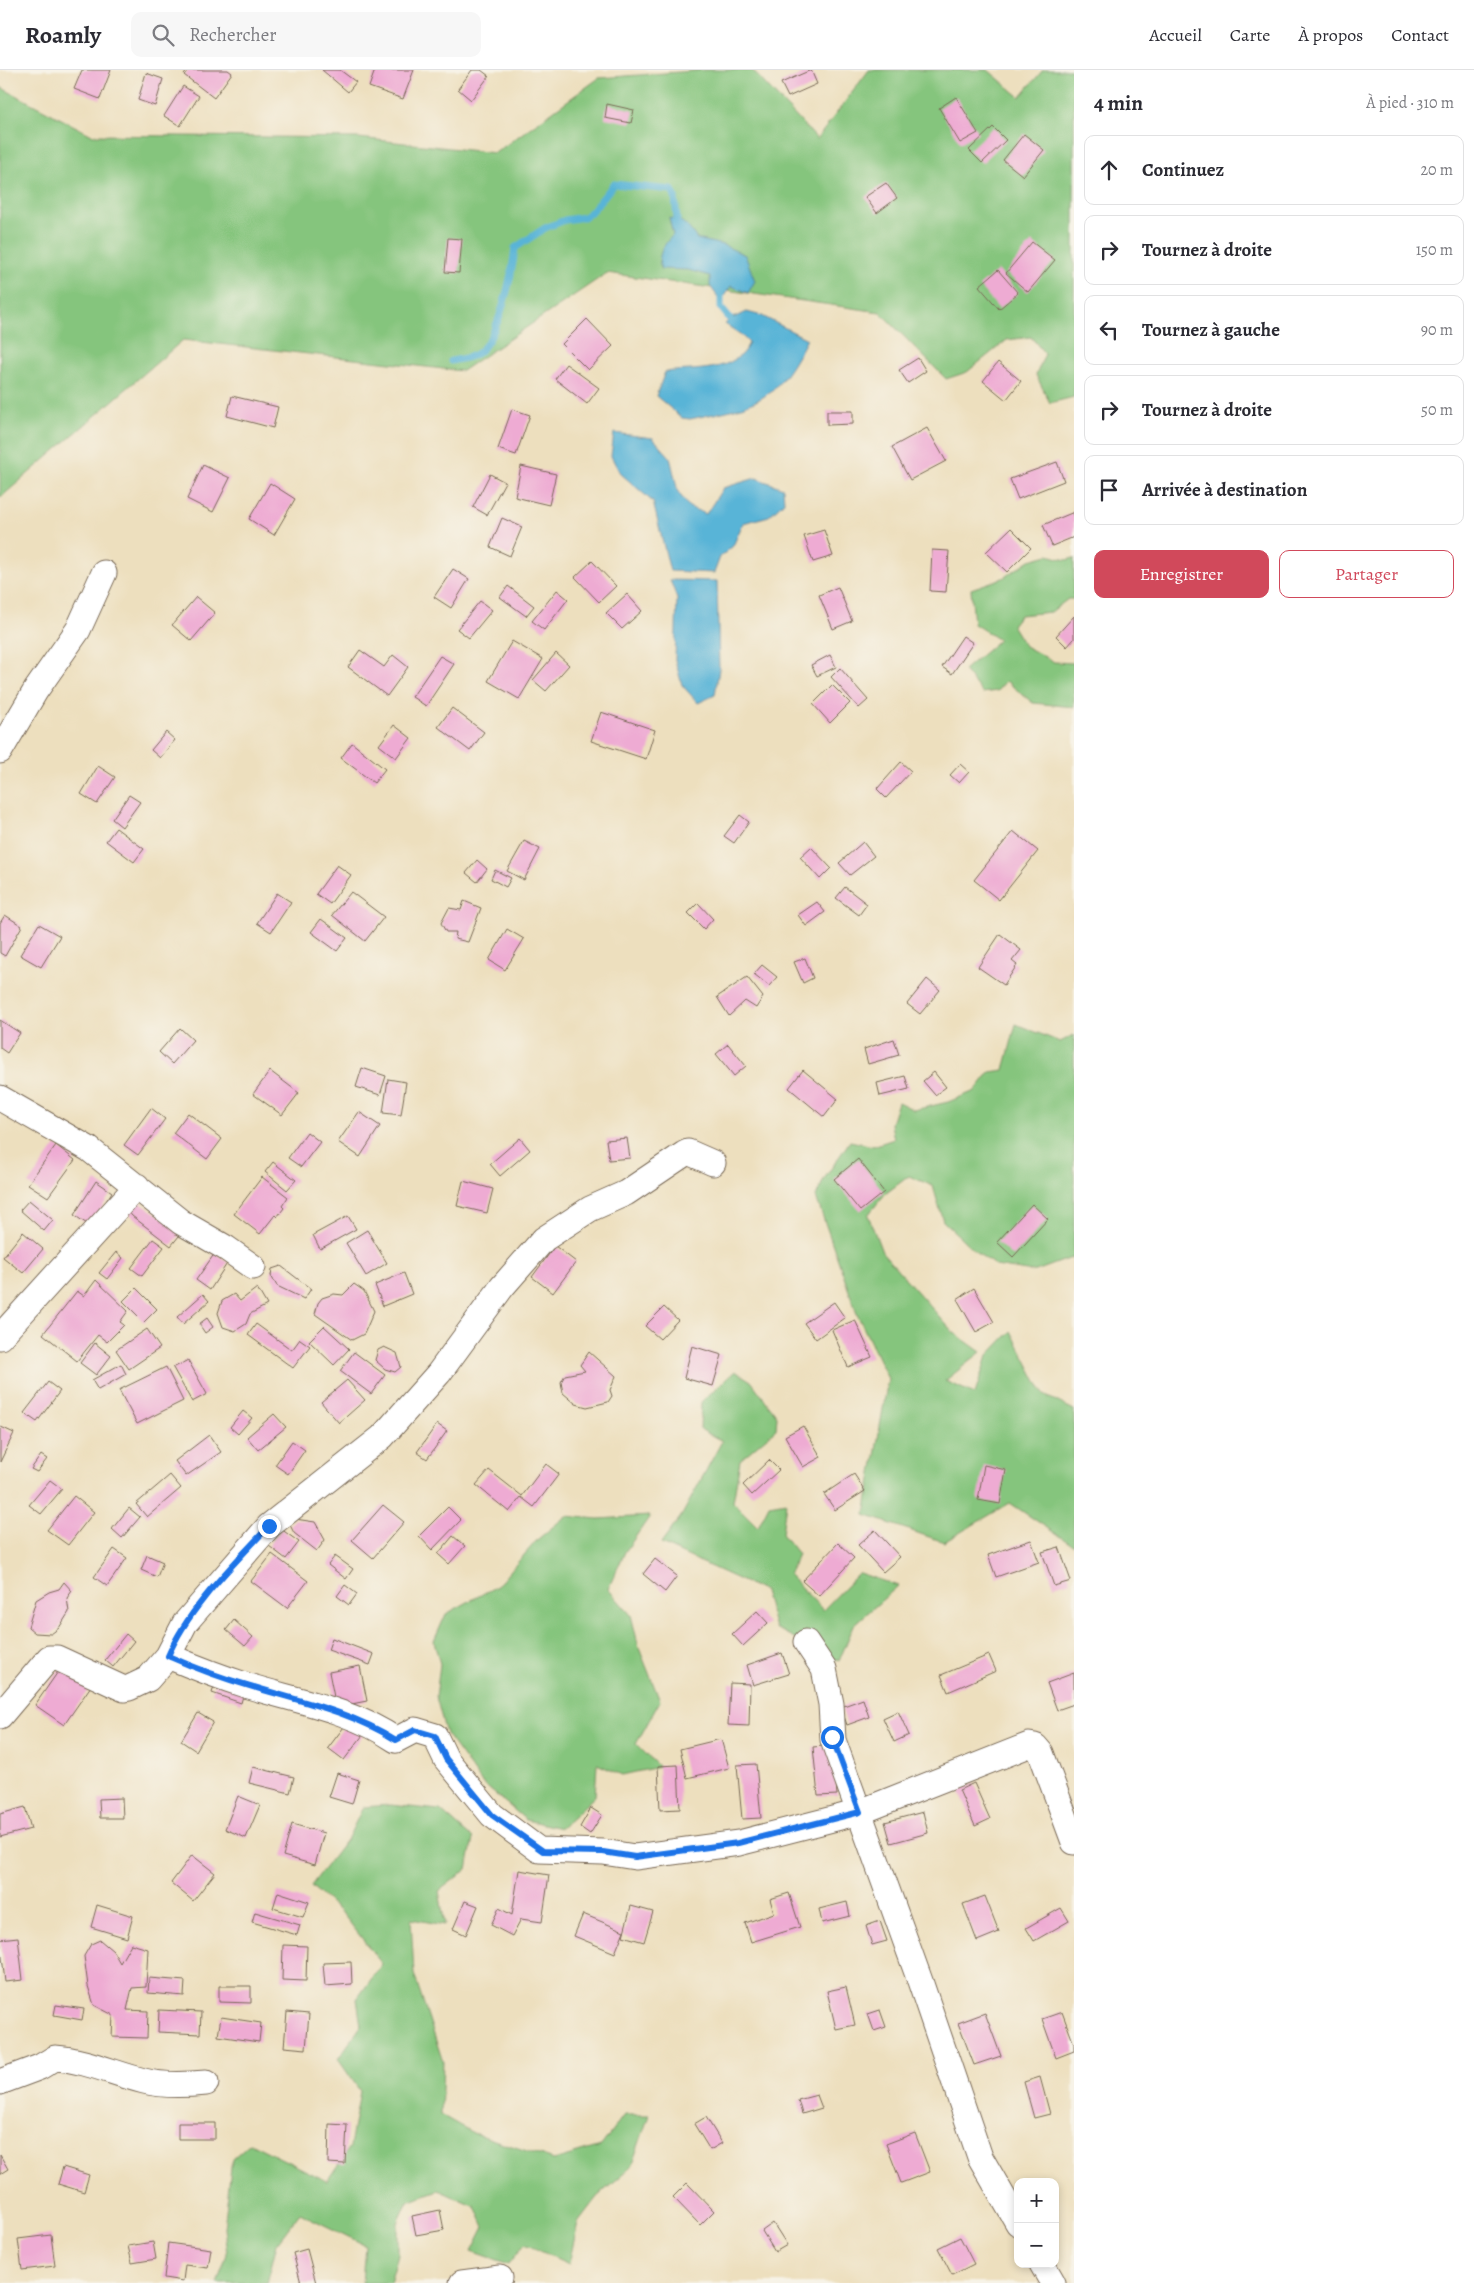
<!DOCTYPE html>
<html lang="fr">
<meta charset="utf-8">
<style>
body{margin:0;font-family:Alegreya,serif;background:#f7f7f7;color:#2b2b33}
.controls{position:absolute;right:15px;bottom:15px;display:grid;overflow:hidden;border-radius:10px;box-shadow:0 2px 8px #0003}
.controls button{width:45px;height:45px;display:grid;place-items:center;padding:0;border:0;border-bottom:1px solid #e1e1e2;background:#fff;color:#2b2b33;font:25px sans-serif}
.stop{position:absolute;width:15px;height:15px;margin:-11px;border:4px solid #1a73e8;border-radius:50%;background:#fff}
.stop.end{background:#1a73e8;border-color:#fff;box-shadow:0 1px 5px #0008}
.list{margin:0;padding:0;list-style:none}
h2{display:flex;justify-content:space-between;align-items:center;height:65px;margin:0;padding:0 20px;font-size:21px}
h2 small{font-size:16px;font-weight:400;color:#7c7c81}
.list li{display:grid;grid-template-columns:32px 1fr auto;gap:15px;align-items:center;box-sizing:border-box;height:70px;margin:0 10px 10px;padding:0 10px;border:1px solid #e1e1e2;border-radius:10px}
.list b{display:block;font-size:19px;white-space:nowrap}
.list em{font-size:16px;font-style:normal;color:#7c7c81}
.actions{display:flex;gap:10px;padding:15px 20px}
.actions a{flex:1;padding:11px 0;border:1px solid #d1495b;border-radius:10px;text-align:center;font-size:18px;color:#d1495b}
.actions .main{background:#d1495b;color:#fff}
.icon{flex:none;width:28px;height:28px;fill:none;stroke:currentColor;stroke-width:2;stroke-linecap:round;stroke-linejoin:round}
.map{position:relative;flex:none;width:1074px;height:2213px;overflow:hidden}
header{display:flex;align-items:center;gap:30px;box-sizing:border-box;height:70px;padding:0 25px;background:#fff;border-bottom:1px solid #e1e1e2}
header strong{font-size:24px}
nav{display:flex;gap:28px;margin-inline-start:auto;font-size:18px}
.search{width:350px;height:45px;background:#f7f7f7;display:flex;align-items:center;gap:12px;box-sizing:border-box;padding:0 18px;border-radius:10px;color:#7c7c81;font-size:19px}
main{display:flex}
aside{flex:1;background:#fff}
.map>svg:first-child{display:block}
.green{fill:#85c57d;stroke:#60784e}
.water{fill:#59b4d7;stroke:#4a6f7a}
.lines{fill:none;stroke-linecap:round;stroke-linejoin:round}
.stream{stroke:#59b4d7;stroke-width:7}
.building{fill:#eeabd3}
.minor-casing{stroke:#796956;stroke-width:27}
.minor{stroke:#fff;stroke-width:25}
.route{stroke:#1a73e8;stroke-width:6}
</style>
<header>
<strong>Roamly</strong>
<div class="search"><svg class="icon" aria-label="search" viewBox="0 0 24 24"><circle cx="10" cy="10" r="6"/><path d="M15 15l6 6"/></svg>Rechercher</div>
<nav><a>Accueil</a><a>Carte</a><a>À propos</a><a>Contact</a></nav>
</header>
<main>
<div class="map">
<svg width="1074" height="2213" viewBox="0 0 1074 2213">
<rect width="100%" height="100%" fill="#f7f3e8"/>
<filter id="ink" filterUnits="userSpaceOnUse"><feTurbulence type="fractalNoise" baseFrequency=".02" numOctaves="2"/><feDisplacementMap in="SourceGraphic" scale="10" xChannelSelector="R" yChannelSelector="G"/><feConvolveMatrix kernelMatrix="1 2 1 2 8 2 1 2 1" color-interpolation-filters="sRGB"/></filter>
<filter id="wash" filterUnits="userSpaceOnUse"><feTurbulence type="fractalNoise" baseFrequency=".0096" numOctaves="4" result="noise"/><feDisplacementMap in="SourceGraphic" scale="20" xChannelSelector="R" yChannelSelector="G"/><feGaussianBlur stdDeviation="1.12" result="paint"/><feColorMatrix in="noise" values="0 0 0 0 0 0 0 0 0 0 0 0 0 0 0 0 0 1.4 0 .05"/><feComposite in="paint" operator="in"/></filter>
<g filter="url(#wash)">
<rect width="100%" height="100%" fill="#eddfbe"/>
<!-- green -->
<path class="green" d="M706 0H752L817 69 869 0H988L1020 27 1043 0H1074V327L1050 333 1036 305 1045 284 1031 267 1007 270 967 302 946 309 880 242 607 203 462 301 183 270 0 428V17L92 65 359 68 495 83 599 8Z
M1048 485 1066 490 1074 488V529H1068L1051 542 1020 545 1012 555 1025 576 1054 592 1074 593V637L1033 633 1006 611 997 621 982 623 964 600 999 570 974 554 971 519 1003 508 1030 490Z
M1016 954 1060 972 1074 965V1187L1033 1202 996 1196 976 1182 943 1151 933 1116 909 1106 885 1124 868 1145 882 1182 953 1262 981 1282 945 1311 975 1324 987 1286 1011 1261 1044 1325 1074 1340V1476L1010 1433 944 1472 865 1445 888 1309 857 1244 816 1127 824 1109 850 1071 873 1076 894 1069 891 1054 898 1032 914 1040 948 1032 975 1021 990 1002 1004 1000Z
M735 1301 751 1311 777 1346 776 1359 740 1390 733 1432 758 1457 769 1435 786 1432 782 1464 798 1484 789 1505 823 1540 859 1503 898 1516 854 1555 839 1591 775 1558 764 1521 661 1474 682 1445 722 1371 700 1359 701 1332Z
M566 1446 598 1449 650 1446 625 1482 608 1519 631 1545 639 1578 660 1631 636 1674 659 1697 622 1705 597 1694 595 1726 561 1758 526 1750 482 1713 446 1664 436 1627 440 1594 434 1571 446 1544 497 1516 538 1469Z
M390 1735 440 1740 473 1769 467 1799 439 1821 445 1855 411 1849 414 1904 443 1992 441 2045 473 2063 554 2090 601 2076 624 2045H649L631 2097 597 2127 578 2152 569 2194 525 2174 509 2194 472 2181 484 2157 475 2136 438 2120 408 2131 398 2153V2185L390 2213H362L365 2175 300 2143 277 2173 267 2213H217L227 2184 224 2158 232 2089 250 2073 327 2111 350 2077 360 2021 338 1989 361 1956 357 1929 382 1894 343 1844 311 1816 349 1766 363 1737Z"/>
<!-- water -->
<path class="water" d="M669 148C684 149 689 158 697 169L723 175 745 185 755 211 748 223 731 216 724 226 718 227 710 216V206L688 200 661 199C656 186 664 174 673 165Z
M747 242 762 246 807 269C774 334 757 335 690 349L682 348 656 326 665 302C694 298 735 304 749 273L740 264 725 254 730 249Z
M614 363 653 368 670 387 678 422 689 437 706 444 723 418 756 408 783 418 784 432 769 446 743 453 733 476 720 487 714 503 670 501 653 432 620 403 611 386Z
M670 510 717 511 719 599 715 625 698 633 682 615 675 590 677 528Z"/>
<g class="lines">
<!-- stream -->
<path class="stream" d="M721 226V238L730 249
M451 291C460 289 473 288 480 281 500 263 512 205 515 178L545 158 565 150 584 147 592 141 614 114 672 120 675 127 677 149"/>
</g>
<g id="blocks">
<!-- building -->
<path class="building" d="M82 0H111L100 29 74 19Z
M188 0H228L232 3 214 28 184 5Z
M322 0H340L356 12 348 22Z
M375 0H414L403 29 369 17Z
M472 0H481L489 6 471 30 458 19Z
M811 0 817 14 788 27 781 13Z
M146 3 163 9 155 36 138 30Z
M183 16 199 26 180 56 164 46Z
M956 27 978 63 960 73 939 38Z
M607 34 634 40 631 53 605 48Z
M993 57 1006 70 982 93 969 80Z
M1024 64 1044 80 1023 106 1003 90Z
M886 113 897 128 877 143 865 127Z
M448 168 462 169 459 203 445 202Z
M1032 172 1055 190 1028 222 1006 203Z
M998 200 1018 223 999 239 979 216Z
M587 249 613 276 588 300 562 274Z
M918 288 926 301 908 313 899 300Z
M998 292 1021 311 1006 330 983 311Z
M566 294 599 318 587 334 555 309Z
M232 326 278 337 273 358 227 346Z
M512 339 530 345 516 385 498 379Z
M827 341H853V354L827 355Z
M927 358 946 391 910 410 892 377Z
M1057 392 1064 411 1018 429 1010 409Z
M203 395 230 408 213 442 187 429Z
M521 396 556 404 549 435 515 427Z
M490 404 505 412 487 445 473 437Z
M270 413 295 429 274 465 249 449Z
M1074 442V467L1052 476 1043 455Z
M502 448 522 457 510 486 490 477Z
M1011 458 1031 478 1007 502 986 482Z
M824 460 833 486 813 492 804 466Z
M932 480 949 481 946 522 930 521Z
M592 491 616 516 599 532 575 507Z
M453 499 469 509 451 538 434 527Z
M508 516 534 536 526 546 500 527Z
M838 517 852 551 833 559 819 525Z
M557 520 568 529 544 560 532 551Z
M627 524 642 541 622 559 606 543Z
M196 527 215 543 191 571 172 555Z
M480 531 492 540 469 568 457 559Z
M1074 546V569L1067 577 1056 566Z
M963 566 973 573 952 604 942 597Z
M512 571 543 589 519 629 488 611Z
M360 580 384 597 393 585 408 597 387 626 348 597Z
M556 583 569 595 546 621 533 610Z
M830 585 836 597 817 606 811 595Z
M440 586 454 594 426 636 412 627Z
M840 598 868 630 859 638 831 607Z
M832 615 850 633 830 653 813 634Z
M452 638 484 662 470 681 438 657Z
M601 642 655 660 646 689 591 671Z
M394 655 411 668 396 688 379 675Z
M166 662 175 670 160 688 151 680Z
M352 673 385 699 374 713 341 688Z
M901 692 911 701 886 728 877 719Z
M960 694 969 702 959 713 950 705Z
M98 696 115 707 97 734 81 724Z
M129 725 140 732 122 757 112 749Z
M740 745 749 752 734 773 724 766Z
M116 758 144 779 134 792 106 771Z
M1013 761 1038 781 999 830 974 810Z
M524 771 540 779 524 810 507 801Z
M863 772 874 786 850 805 839 793Z
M811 777 831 798 820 809 800 787Z
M477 790 487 799 477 812 466 803Z
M337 795 351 805 330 834 316 824Z
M495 800 511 808 506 817 491 809Z
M845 817 867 834 859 845 836 828Z
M351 822 384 847 365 871 332 845Z
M277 823 291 832 271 862 257 853Z
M464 831 481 838 468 872 455 869 456 862H446L441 853 449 838 461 840Z
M817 832 825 842 806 856 798 845Z
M698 833 713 849 704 859 688 843Z
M5 845 22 856 5 886 0 883V853Z
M321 849 347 868 337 881 311 862Z
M39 854 60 866 41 897 20 885Z
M507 859 524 869 505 900 489 890Z
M1000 864 1021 880 1012 891 1017 895 1004 915 978 897Z
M805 888 813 908 803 913 794 892Z
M762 895 777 907 769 916 754 904Z
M747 907 763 927 756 938 745 931 729 946 717 927Z
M927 909 940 920 920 944 907 934Z
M0 950 20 963 7 983 0 978Z
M180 958 193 970 172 994 159 982Z
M894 969 899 985 868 994 864 979Z
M728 974 746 996 734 1006 716 984Z
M362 998 386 1006 380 1025 356 1017Z
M803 1000 838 1029 824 1047 789 1018Z
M270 1001 299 1023 282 1045 253 1024Z
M934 1002 946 1017 935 1025 923 1011Z
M905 1006 909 1019 880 1026 877 1013Z
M388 1009 406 1012 401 1045 383 1043Z
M151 1038 165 1049 138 1085 124 1075Z
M359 1042 380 1056 360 1087 338 1072Z
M188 1043 222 1069 207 1089 173 1063Z
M307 1062 320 1072 301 1097 288 1088Z
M520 1068 530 1080 500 1106 490 1094Z
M627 1068 630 1088 609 1090 606 1070Z
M56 1075 75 1090 48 1127 28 1114Z
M858 1089 884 1122 860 1141 834 1109Z
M273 1092 296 1110 287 1120 265 1102Z
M262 1107 288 1127 282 1136 284 1138 277 1147 275 1145 260 1164 234 1144Z
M96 1111 112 1122 90 1156 74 1145Z
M463 1111 493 1119 487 1143 457 1136Z
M29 1130 53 1150 44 1161 20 1140Z
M137 1131 183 1161 171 1176 132 1146 128 1141Z
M1032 1134 1048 1149 1013 1187 997 1172Z
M348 1146 356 1159 320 1179 313 1165Z
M367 1160 387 1193 366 1206 346 1173Z
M23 1162 43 1179 23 1203 3 1187Z
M153 1169 164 1177 142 1206 131 1198Z
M555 1176 576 1192 553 1223 532 1207Z
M116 1182 123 1188 107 1209 99 1203Z
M215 1183 228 1192 210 1220 196 1210Z
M281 1196 311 1219 304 1229 277 1216 271 1206 272 1199Z
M404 1203 412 1224 383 1236 375 1215Z
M96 1210 128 1241 120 1252 124 1255 107 1272 98 1265 77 1291 43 1264 77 1221 84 1226Z
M354 1214 364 1221 374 1241 364 1264 352 1270 315 1244 318 1233 322 1228 334 1224 343 1225Z
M136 1218 157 1239 144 1252 123 1231Z
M257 1218 267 1235 250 1244 246 1254 235 1261 223 1257 218 1243 222 1231 234 1224 240 1231Z
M974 1218 994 1252 976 1262 957 1229Z
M203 1224 209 1231 183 1254 177 1247Z
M834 1232 845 1248 816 1269 804 1253Z
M664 1237 678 1250 660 1269 645 1256Z
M207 1248 213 1257 205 1263 199 1254Z
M855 1250 872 1287 848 1297 832 1260Z
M256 1254 292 1280 300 1269 310 1276 293 1298 248 1265Z
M324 1256 349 1279 334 1295 309 1271Z
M147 1259 160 1278 129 1299 116 1280Z
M95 1273 111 1286 96 1305 80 1293Z
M692 1276 722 1285 713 1316 684 1308Z
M384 1277 397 1283 401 1297 395 1302 385 1299 375 1290 378 1280Z
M354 1282 385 1305 371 1324 340 1301Z
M589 1282 616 1306 610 1320 612 1326 608 1332 587 1337 576 1334 563 1323 561 1312 565 1305 585 1301 580 1295Z
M188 1290 207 1324 192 1332 173 1298Z
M121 1294 126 1304 98 1320 92 1310Z
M166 1297 183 1331 137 1354 119 1320Z
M347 1310 365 1330 339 1353 321 1332Z
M48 1312 60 1321 37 1352 24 1343Z
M243 1341 252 1348 238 1364 230 1357Z
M274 1344 286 1357 258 1380 247 1367Z
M437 1354 447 1361 427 1389 417 1382Z
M803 1356 821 1387 803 1397 785 1366Z
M1 1357 14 1363 0 1392V1360Z
M209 1365 221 1382 186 1406 175 1391Z
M292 1371 305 1380 288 1404 275 1395Z
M41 1385 47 1389 37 1402 31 1399Z
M769 1390 779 1400 752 1425 743 1415Z
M546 1394 559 1404 534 1437 521 1427 509 1442 476 1415 489 1400 522 1426Z
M984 1395 1006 1400 1000 1434 978 1430Z
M854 1404 865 1421 835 1440 824 1424Z
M170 1405 181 1418 147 1447 136 1434Z
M50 1410 62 1419 41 1444 29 1435Z
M74 1426 94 1442 68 1475 47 1460Z
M383 1435 404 1452 373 1488 352 1470Z
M448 1437 461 1450 432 1480 419 1466Z
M129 1438 140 1447 122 1468 112 1459Z
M295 1449 315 1452 325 1470 317 1481 294 1463 290 1455Z
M281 1459 299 1472 286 1489 269 1476Z
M875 1460 900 1487 883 1502 858 1475Z
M453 1466 465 1476 449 1494 438 1484Z
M1031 1470 1039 1492 996 1507 988 1485Z
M838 1473 854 1488 819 1526 802 1511Z
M1059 1477 1071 1511 1054 1516 1042 1482Z
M114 1479 127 1488 107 1516 94 1507Z
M272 1484 308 1511 287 1538 251 1511Z
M147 1485 163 1492 157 1507 141 1500Z
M335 1486 353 1499 346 1509 328 1495Z
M655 1489 677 1506 665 1522 643 1504Z
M64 1512 72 1521 67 1528 69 1542 59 1558 51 1564 35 1563 28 1557 36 1530 49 1522 59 1519Z
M345 1515 357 1524 349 1535 337 1526Z
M757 1541 768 1553 743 1576 732 1564Z
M234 1550 253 1567 245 1576 226 1560Z
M126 1564 134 1571 113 1597 105 1590Z
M332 1568 374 1584 370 1595 328 1580Z
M782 1583 789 1604 753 1615 747 1595Z
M989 1585 996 1601 948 1622 941 1605Z
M62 1596 91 1616 64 1655 35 1635Z
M360 1596 367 1631 336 1637 329 1602Z
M1074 1603V1634L1057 1640 1047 1613Z
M215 1613 244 1622 241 1633 212 1623Z
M730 1613 750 1614 749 1656 728 1655Z
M863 1629 869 1647 847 1655 841 1637Z
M898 1641 909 1665 894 1672 883 1648Z
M198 1643 213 1652 196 1681 181 1671Z
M347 1653 363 1665 344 1690 328 1678Z
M721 1669 729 1698 687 1708 680 1679Z
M833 1675 837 1725 818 1726 813 1677Z
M756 1694 761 1748 742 1749 737 1695Z
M678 1695 680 1739 660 1740 658 1696Z
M253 1697 294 1707 290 1723 249 1713Z
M337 1703 359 1710 352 1734 329 1727Z
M974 1713 990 1749 975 1756 959 1720Z
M238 1726 260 1735 246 1768 225 1759Z
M122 1728 123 1748H100L99 1729Z
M25 1737 31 1759 0 1767V1744Z
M591 1738 602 1745 590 1764 580 1757Z
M923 1742 928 1763 891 1773 885 1752Z
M292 1754 324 1763 315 1795 283 1786Z
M192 1785 215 1803 193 1831 171 1813Z
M519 1800 549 1805 542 1852 521 1849 512 1866 491 1855 499 1838 512 1845Z
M278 1822 309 1832 303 1847 273 1838Z
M789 1823 800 1857 751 1872 745 1853 774 1843 770 1829Z
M985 1826 999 1862 977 1871 963 1834Z
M465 1831 478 1836 466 1865 453 1859Z
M847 1832 850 1846 822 1853 819 1839Z
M97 1835 133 1846 127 1868 91 1857Z
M631 1836 653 1842 644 1872 623 1866Z
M1061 1838 1069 1851 1034 1871 1026 1858Z
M255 1842 300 1855 297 1865 252 1852Z
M583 1844 624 1861 615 1883 574 1866Z
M880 1851 887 1871 872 1875 866 1856Z
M18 1867 23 1910 5 1912 0 1869Z
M100 1870 113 1881 120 1893 131 1874 148 1879 146 1917 132 1918 127 1940 148 1941 147 1968 112 1967 113 1945 94 1935 88 1916 84 1886 91 1874Z
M283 1875 307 1876 306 1911 282 1910Z
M351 1892 352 1914 325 1916 323 1893Z
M149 1908 185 1911 184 1926 148 1923Z
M219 1916H251V1933L219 1932Z
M846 1917 855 1955 836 1959 827 1921Z
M56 1935 84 1939 82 1950 54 1945Z
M159 1940 201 1942 200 1964 158 1962Z
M880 1940 886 1957 874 1961 868 1944Z
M287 1942 309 1944 306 1979 284 1977Z
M1062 1942 1074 1974V1981L1056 1988 1042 1949Z
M985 1943 1001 1986 974 1995 958 1953Z
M221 1947 261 1953 259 1972 218 1966Z
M1040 2007 1050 2044 1034 2048 1024 2012Z
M817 2025 822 2038 802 2044 798 2030Z
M706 2047 722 2073 710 2080 694 2054Z
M178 2053H215V2069H178Z
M329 2054 347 2055 345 2094 328 2093Z
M915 2063 930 2102 901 2113 886 2074Z
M0 2085 8 2099 0 2104Z
M63 2097 89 2105 84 2122 58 2114Z
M687 2113 714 2141 700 2155 673 2127Z
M440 2140 444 2160 416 2165 412 2146Z
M773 2153 787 2175 775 2182 762 2161Z
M51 2165 55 2196 22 2200 18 2169Z
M960 2167 974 2194 952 2205 938 2178Z
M153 2172 156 2189 132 2193 128 2176Z
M168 2173 211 2179 208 2198 185 2195 183 2211 164 2208Z
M307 2179 316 2213H301L293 2183Z"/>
</g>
</g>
<g filter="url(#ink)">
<use href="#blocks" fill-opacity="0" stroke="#796956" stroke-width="1"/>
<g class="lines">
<!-- minor casing -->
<g class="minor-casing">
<path id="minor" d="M0 681 36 620 78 560 104 503
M0 1028 89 1079 181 1152 226 1178 253 1197
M0 1267 137 1116
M806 1572 824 1599 831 1634 833 1670 920 1911 980 2087 1018 2153
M168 1586C194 1597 220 1607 248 1616 298 1631 352 1640 396 1670L415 1660 435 1666 446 1689 492 1745 539 1780 603 1782 635 1787 739 1773 860 1742 1029 1675 1035 1676 1041 1683 1074 1772
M0 1646 49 1588H57L124 1619 129 1618 148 1609 168 1586 185 1553 269 1456 382 1367 439 1303 502 1217 544 1169 590 1139 626 1123 684 1084 688 1082 713 1093
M0 2012 40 1997 55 1988C86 1990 115 2004 144 2011 164 2016 186 2015 206 2013
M1042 2194 1053 2213
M462 2213 500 2208"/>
</g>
<!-- minor -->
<use href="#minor" class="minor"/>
</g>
</g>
<g class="lines" filter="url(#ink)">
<!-- route -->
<path class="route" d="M269 1456C234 1494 188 1538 168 1586 195 1598 222 1608 250 1616 300 1631 352 1642 396 1670L415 1660 435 1666 446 1689 492 1745 543 1781 603 1782 635 1787 738 1773 860 1742 832 1667"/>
</g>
</svg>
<div class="controls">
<button>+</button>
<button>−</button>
</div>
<div class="stop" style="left:832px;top:1667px"></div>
<div class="stop end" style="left:269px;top:1456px"></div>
</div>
<aside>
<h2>4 min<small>À pied · 310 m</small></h2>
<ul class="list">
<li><svg class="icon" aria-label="ahead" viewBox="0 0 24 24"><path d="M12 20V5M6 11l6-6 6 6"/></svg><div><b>Continuez</b></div><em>20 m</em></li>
<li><svg class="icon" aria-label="right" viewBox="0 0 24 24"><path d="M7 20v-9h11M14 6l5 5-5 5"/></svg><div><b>Tournez à droite</b></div><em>150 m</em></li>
<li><svg class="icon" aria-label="left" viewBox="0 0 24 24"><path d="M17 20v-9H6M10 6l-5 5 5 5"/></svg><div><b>Tournez à gauche</b></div><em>90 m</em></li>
<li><svg class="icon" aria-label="right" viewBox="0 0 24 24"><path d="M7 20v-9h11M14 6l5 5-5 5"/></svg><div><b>Tournez à droite</b></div><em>50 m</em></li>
<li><svg class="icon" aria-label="arrive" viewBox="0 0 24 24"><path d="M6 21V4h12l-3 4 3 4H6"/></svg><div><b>Arrivée à destination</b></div></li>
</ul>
<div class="actions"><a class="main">Enregistrer</a><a>Partager</a></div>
</aside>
</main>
